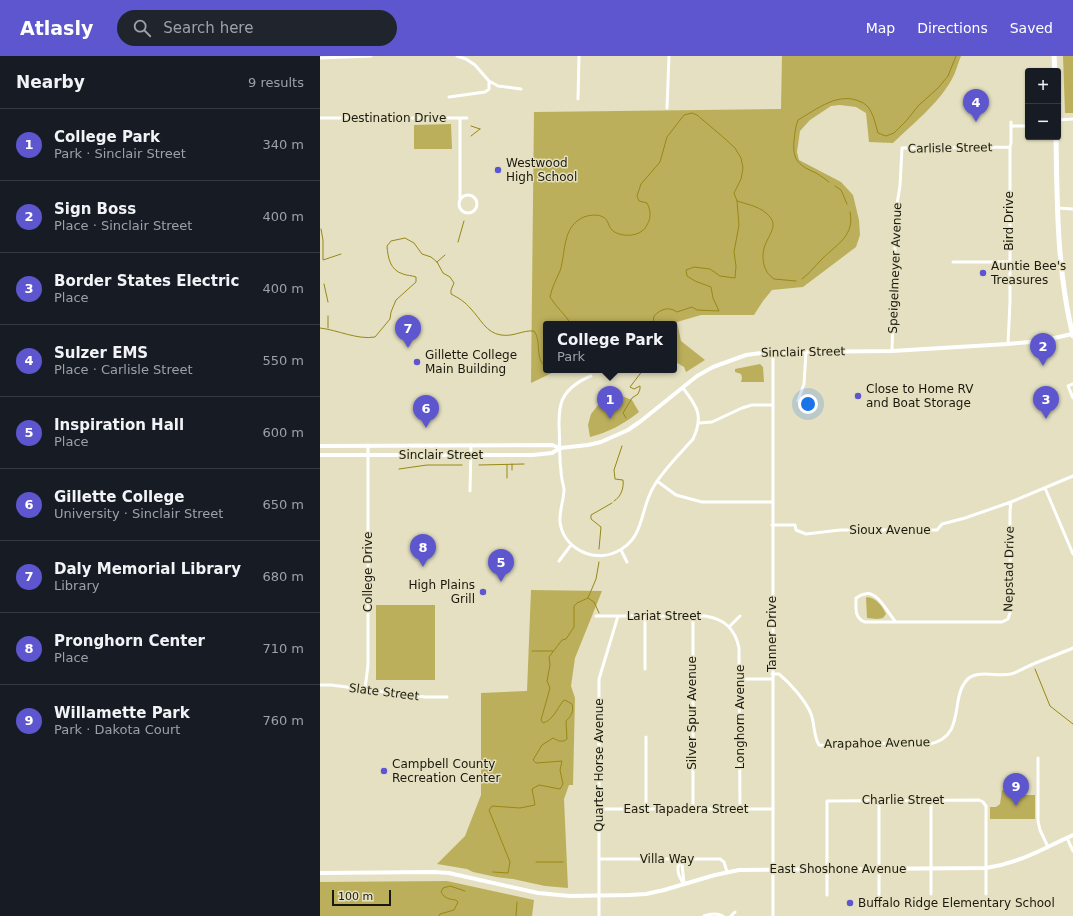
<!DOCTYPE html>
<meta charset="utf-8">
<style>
body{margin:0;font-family:"DejaVu Sans",sans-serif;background:#20242c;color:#f1f3f6}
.controls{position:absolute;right:12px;top:12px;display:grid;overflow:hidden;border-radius:4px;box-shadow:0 1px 3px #0004}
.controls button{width:36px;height:36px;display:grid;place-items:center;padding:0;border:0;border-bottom:1px solid #363941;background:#171b24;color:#f1f3f6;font:20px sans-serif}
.scale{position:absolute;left:12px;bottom:10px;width:59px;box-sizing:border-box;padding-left:4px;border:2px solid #1b190e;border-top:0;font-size:11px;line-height:14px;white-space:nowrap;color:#1b190e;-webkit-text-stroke:3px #e4e0c1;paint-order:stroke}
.you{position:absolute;left:488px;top:348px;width:14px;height:14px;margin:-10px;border:3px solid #fff;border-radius:50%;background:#1a73e8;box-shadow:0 0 0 6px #1a73e833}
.badge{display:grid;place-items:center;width:26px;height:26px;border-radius:50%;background:#5d56cf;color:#fff;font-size:13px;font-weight:700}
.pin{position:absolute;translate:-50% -33px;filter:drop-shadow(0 1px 2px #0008)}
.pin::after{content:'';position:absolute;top:21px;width:14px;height:12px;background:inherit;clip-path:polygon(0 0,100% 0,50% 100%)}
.popup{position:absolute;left:223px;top:265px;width:134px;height:52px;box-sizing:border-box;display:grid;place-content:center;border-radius:4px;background:#171b24;filter:drop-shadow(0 1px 3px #0005);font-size:13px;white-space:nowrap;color:#9ea1a6}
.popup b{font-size:15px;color:#f1f3f6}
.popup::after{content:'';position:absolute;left:50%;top:100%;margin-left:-8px;border:8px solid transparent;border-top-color:#171b24}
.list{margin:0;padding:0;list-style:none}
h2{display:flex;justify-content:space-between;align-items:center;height:52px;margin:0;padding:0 16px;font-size:17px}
h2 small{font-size:13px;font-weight:400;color:#9ea1a6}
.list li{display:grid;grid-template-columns:26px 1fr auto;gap:12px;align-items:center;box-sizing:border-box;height:72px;padding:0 16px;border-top:1px solid #363941}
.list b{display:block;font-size:15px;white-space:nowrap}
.list p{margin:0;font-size:13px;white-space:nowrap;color:#9ea1a6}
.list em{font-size:13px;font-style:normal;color:#9ea1a6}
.icon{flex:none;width:22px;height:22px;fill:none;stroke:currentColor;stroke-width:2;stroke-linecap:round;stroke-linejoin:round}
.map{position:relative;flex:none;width:753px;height:860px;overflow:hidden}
header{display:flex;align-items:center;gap:24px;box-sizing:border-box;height:56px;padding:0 20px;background:#5d56cf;color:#fff}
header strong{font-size:19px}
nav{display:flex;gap:22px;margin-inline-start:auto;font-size:14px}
.search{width:280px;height:36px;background:#20242c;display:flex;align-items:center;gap:10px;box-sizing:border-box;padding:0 14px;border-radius:22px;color:#9ea1a6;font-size:15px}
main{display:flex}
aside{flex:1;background:#171b24}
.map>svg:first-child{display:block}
.green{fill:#bcaf5b}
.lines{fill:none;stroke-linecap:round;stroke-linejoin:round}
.stream{stroke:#988816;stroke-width:1}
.minor{stroke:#fff;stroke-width:3}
.tertiary{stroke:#fff;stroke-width:4}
.trunk{stroke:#fff;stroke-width:5}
.poi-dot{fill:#5d56cf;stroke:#e4e0c1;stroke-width:1.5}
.labels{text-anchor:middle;stroke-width:3;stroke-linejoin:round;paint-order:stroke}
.street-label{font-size:12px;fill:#1b190e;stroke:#e4e0c1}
.poi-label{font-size:12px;fill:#1b190e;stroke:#e4e0c1;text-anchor:start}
</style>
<header>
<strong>Atlasly</strong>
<div class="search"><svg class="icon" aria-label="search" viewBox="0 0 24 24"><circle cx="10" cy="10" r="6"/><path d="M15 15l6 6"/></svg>Search here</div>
<nav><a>Map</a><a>Directions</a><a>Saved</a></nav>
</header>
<main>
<aside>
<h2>Nearby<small>9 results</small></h2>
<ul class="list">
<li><span class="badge">1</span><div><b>College Park</b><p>Park · Sinclair Street</p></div><em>340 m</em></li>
<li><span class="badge">2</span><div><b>Sign Boss</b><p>Place · Sinclair Street</p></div><em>400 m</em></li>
<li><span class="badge">3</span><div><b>Border States Electric</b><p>Place</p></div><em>400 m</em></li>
<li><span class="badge">4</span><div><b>Sulzer EMS</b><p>Place · Carlisle Street</p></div><em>550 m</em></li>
<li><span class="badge">5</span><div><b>Inspiration Hall</b><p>Place</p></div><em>600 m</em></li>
<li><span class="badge">6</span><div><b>Gillette College</b><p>University · Sinclair Street</p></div><em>650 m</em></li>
<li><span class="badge">7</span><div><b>Daly Memorial Library</b><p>Library</p></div><em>680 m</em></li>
<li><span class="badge">8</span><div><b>Pronghorn Center</b><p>Place</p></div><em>710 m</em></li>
<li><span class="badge">9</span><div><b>Willamette Park</b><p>Park · Dakota Court</p></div><em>760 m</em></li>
</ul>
</aside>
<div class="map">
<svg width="753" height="860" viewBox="0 0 753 860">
<rect width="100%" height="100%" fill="#e4e0c1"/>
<!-- green -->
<path class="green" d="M462 0H641C638 7 636 16 632 23 619 47 593 68 573 87L549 86 546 57 536 51 520 49 511 50 490 64 480 75 477 96 479 104 521 126 533 139 539 164 540 179 536 191 483 231 452 234 443 245 434 259H381L357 266 361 285 385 304 366 316 364 311 354 305V268H226V314H238L211 327 214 56 461 53Z
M743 0H753V57H745Z
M131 68 132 93H94V69Z
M440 308 443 311 444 326H421L422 322 421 318 415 316V313Z
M297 338 312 344 319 356C304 368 289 376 270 381L268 369 271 358 282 344Z
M211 534 282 535 255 602 251 630 255 642 253 729H249L244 743 248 832 225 830 193 823 176 821 153 816 147 813 117 808 145 780 161 739V637L207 635Z
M547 541C557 542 562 550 566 558L563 562 557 563 547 562 546 542Z
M56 549H115V624H56Z
M682 734H693V739H715V763H670V751H676L680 748Z
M127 825 214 844 212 860H0V826Z"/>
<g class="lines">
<!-- stream -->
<path class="stream" d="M151 70 160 73
M151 80 160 73
M509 126C505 123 501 120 496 117 480 110 472 105 474 85 475 78 475 71 478 64 497 53 519 35 541 46 544 47 548 50 550 54 554 60 556 70 558 77L566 80 574 77 587 64 598 50 618 32 628 20 636 0
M515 130 521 134 527 148
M1 173 3 184V204L21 198
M138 186 144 165
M117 206 125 199
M482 223C490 217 495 210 502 203 517 188 535 180 530 156
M4 228 8 246
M8 260V272
M251 268C245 258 236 251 230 241 232 231 236 224 240 215 246 196 242 170 264 161 269 159 278 158 283 161 288 163 288 169 291 173 298 181 315 181 322 175 326 173 327 168 329 165 331 158 330 153 327 147L319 145 317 140 321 128 340 106 347 81 364 59 372 57 377 59 403 81 415 92 421 102 423 112 421 123 414 137 417 145C426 148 438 150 446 157 459 168 451 175 446 187 442 194 442 207 446 214 447 218 452 221 454 223L476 225
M333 268 334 260C341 253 348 250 357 256L372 251 377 254 399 255 393 242 391 231 375 225 367 220 366 214 374 211 390 213 400 220 415 222 416 210 414 196 419 169 417 145
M0 272C18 274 37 284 55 281L70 263 71 256 76 244 96 226V221C91 219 88 220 83 218 70 214 68 202 67 190L71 185 85 182 94 187 102 198 111 201 117 206 123 217 130 221 134 227 131 234V238C139 242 145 246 151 253 160 262 166 277 181 279 194 281 202 274 214 275 222 285 214 303 226 311
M306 362 303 357 312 342 318 338 320 333V330L314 333 310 331 323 314
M192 408V414
M159 409 204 408
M187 409V422
M79 413 107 409H142
M294 445C301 441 304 432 303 424L295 423 294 414 302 390
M279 493 281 471 271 463V459L292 447
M268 542 274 546 279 557
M212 595H233
M715 613 730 650 753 668
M216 806H243
M173 816 188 817 190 806 169 754 172 750 200 752 215 749 212 733 219 729 240 733 243 728 240 714 242 705 216 707 213 704 222 689 233 682 239 685H244L247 683 246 665C251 660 254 656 252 648L245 644 243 645C237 653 233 664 223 667L221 664 230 632 227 625 230 609 229 601 242 584 246 583 254 571V550L257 547 268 542 276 523 279 506
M119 860 120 858 134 854 138 846 136 844C129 843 125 843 121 836L123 832 130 830 145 835
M196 860 197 846"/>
<!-- minor -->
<path class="minor" d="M137 0 146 3 155 9 169 25 178 30 201 33
M0 2 51 0
M129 41 165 36 169 33V25
M258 43 259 0
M347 52 349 0
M0 62H147
M140 62V144
M738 64 753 63
M691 70H708
M139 148a9 9 0 1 1 18 0a9 9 0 1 1-18 0Z
M738 152 753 153
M633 206H690
M688 288 690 246V91L691 87V66
M572 295 576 154 580 130 582 92 690 91
M453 296V860
M271 320C258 325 244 335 241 348 239 355 239 363 239 369 240 385 239 400 241 415 241 421 243 427 244 433 244 444 239 455 240 466 243 492 273 507 296 496 326 482 319 454 334 430 344 413 360 398 373 383 384 360 377 350 363 332
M753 328 748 330 753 342
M478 345 484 328 486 296
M379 367 392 366 422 352 432 349H452
M337 425 356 439 382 446H452
M725 432 753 498
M150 435 151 389
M452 469H475L476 474 486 478 520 474H617L622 468 645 462 691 446 753 420
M301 494 307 506
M239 505 251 489
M276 560H385C405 563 415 573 419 592L420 753
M373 560V753
M575 565C568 557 557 534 545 538 542 538 538 541 536 542 536 552 534 562 545 566H682L688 563 690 557V455L691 446
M410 570 420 560
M325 613V560
M452 618H459C470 627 486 645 491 658 495 668 493 679 499 689L517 690 533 687 610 688C648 679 628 640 649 622 659 614 679 621 691 618 698 616 704 612 711 609 725 603 739 598 753 592
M420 623H452
M0 629H11L105 641H127
M45 633 48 609V389
M326 681V753
M718 702V765L720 774 728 791
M559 744V839
M611 744V838
M279 753H453
M747 782 753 795
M279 803H400L404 806 407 816
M360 803C356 813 358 820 364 828
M360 803 362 809 364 827
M507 839V745L659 744 663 746 666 750V838
M279 860V623L298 560
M384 860C390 858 397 857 403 860
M411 860 415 856"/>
<!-- tertiary -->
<path class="tertiary" d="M0 390 232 389 240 392 268 389 281 386 308 374 321 365 377 320 393 311 426 299 441 297 468 296 572 295 688 288 721 285 752 278
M0 399H213L232 397 240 392
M0 817 114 816 129 817 218 837 250 840 309 839 326 838 344 834 395 819 419 814 666 812C700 807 722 793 753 779"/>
<!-- trunk -->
<path class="trunk" d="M734 0 735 15
M736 81C737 148 737 215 753 280"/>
</g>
<!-- markers -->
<g class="poi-dot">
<circle cx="178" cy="114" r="4"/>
<circle cx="663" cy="217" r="4"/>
<circle cx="97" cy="306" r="4"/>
<circle cx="538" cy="340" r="4"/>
<circle cx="163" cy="536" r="4"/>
<circle cx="64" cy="715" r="4"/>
<circle cx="530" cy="847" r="4"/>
</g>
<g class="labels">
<!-- street labels -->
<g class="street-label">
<text x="74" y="66">Destination Drive</text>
<text transform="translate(630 92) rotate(-1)" y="4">Carlisle Street</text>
<text transform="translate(689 165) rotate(-90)" y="4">Bird Drive</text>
<text transform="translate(575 212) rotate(-88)" y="4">Speigelmeyer Avenue</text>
<text transform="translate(483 296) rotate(-1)" y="4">Sinclair Street</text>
<text x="121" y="403">Sinclair Street</text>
<text x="570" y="478">Sioux Avenue</text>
<text transform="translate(689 513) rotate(-89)" y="4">Nepstad Drive</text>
<text transform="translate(48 516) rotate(-90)" y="4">College Drive</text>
<text x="344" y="564">Lariat Street</text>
<text transform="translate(452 578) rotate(-90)" y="4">Tanner Drive</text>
<text transform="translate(64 636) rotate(7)" y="4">Slate Street</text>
<text transform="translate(372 657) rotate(-90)" y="4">Silver Spur Avenue</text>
<text transform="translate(420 661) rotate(-90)" y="4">Longhorn Avenue</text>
<text transform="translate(557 687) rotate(-1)" y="4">Arapahoe Avenue</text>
<text transform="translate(279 709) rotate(-90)" y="4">Quarter Horse Avenue</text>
<text x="583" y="748">Charlie Street</text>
<text x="366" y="757">East Tapadera Street</text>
<text x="347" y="807">Villa Way</text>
<text x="518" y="817">East Shoshone Avenue</text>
</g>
<!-- poi labels -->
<g class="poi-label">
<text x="186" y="111">Westwood<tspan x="186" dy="14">High School</tspan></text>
<text x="671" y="214">Auntie Bee's<tspan x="671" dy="14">Treasures</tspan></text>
<text x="105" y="303">Gillette College<tspan x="105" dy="14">Main Building</tspan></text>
<text x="546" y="337">Close to Home RV<tspan x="546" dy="14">and Boat Storage</tspan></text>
<text x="155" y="533" text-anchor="end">High Plains<tspan x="155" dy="14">Grill</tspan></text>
<text x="72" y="712">Campbell County<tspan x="72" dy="14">Recreation Center</tspan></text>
<text x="538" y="851">Buffalo Ridge Elementary School</text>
</g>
</g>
</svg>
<div class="controls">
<button>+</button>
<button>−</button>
</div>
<div class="scale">100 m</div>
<div class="you"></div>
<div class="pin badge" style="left:290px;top:363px">1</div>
<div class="popup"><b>College Park</b>Park</div>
<div class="pin badge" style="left:723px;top:310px">2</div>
<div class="pin badge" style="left:726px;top:363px">3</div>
<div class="pin badge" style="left:656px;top:66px">4</div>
<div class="pin badge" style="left:181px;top:526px">5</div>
<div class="pin badge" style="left:106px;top:372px">6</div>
<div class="pin badge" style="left:88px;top:292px">7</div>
<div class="pin badge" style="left:103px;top:511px">8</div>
<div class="pin badge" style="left:696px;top:750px">9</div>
</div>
</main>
